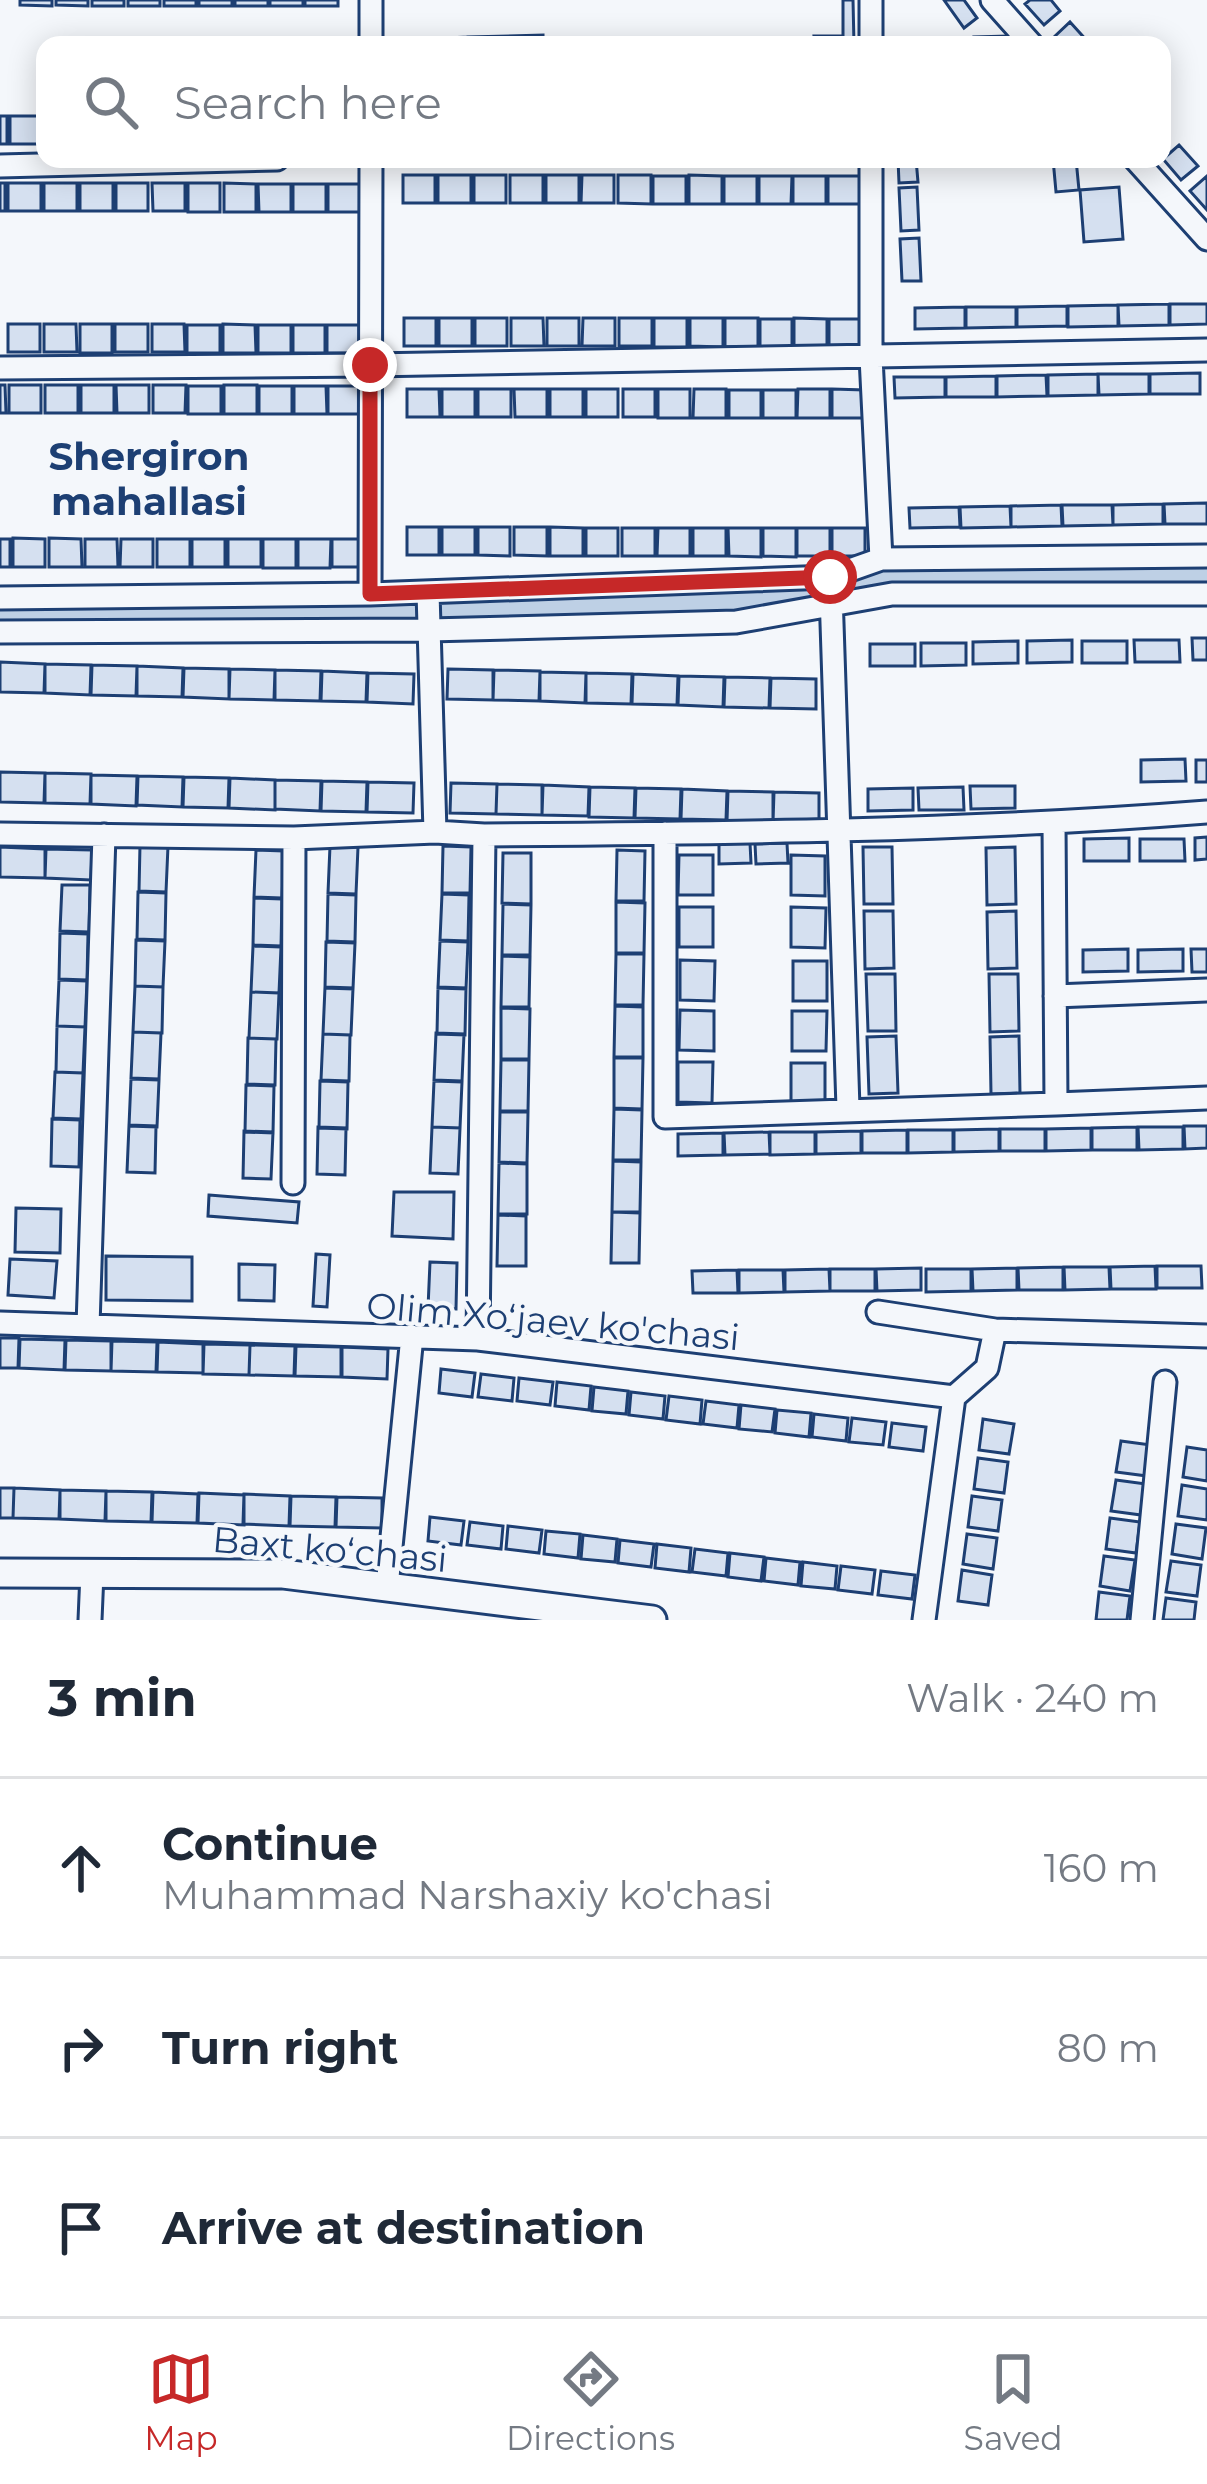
<!DOCTYPE html>
<meta charset="utf-8">
<style>
body{margin:0;font-family:Montserrat,sans-serif;background:#f2f2f3;color:#1f2937}
.stop{position:absolute;width:36px;height:36px;margin:-27px;border:9px solid #c62828;border-radius:50%;background:#fff}
.stop.end{background:#c62828;border-color:#fff;box-shadow:0 3px 12px #0008}
.list{margin:0;padding:0;list-style:none}
h2{display:flex;justify-content:space-between;align-items:center;height:156px;margin:0;padding:0 48px;font-size:51px}
h2 small{font-size:39px;font-weight:400;color:#747a83}
.list li{display:grid;grid-template-columns:78px 1fr auto;gap:36px;align-items:center;box-sizing:border-box;height:180px;padding:0 48px;border-top:3px solid #e0e1e3}
.list b{display:block;font-size:45px;white-space:nowrap}
.list p{margin:0;font-size:39px;white-space:nowrap;color:#747a83}
.list em{font-size:39px;font-style:normal;color:#747a83}
.icon{flex:none;width:66px;height:66px;fill:none;stroke:currentColor;stroke-width:2;stroke-linecap:round;stroke-linejoin:round}
.map{position:relative;flex:none;width:1207px;height:1620px;overflow:hidden}
.search{position:absolute;background:#fff;box-shadow:0 6px 30px #0003;left:36px;right:36px;top:36px;height:132px;display:flex;align-items:center;gap:30px;box-sizing:border-box;padding:0 42px;border-radius:24px;color:#747a83;font-size:45px}
.sheet{height:696px;background:#fff}
nav{display:flex;justify-content:space-around;align-items:center;box-sizing:border-box;height:168px;border-top:3px solid #e0e1e3;background:#fff;font-size:33px;color:#747a83}
nav a{display:grid;justify-items:center;gap:6px}
nav .on{color:#c62828}
.map>svg:first-child{display:block}
.lines{fill:none;stroke-linecap:round;stroke-linejoin:round}
.canal{stroke:#bed0e5;stroke-width:21}
.building{fill:#d5e0f0;stroke:#1d3f73;stroke-width:3}
.minor-casing{stroke:#1d3f73;stroke-width:27}
.major-casing{stroke:#1d3f73;stroke-width:33}
.minor{stroke:#f4f7fb;stroke-width:21}
.major{stroke:#f4f7fb;stroke-width:27}
.route{stroke:#c62828;stroke-width:15}
.labels{text-anchor:middle;stroke-width:9;stroke-linejoin:round;paint-order:stroke}
.street-label{font-size:36px;fill:#1d3f73;stroke:#f4f7fb}
.neighbourhood-label{font-size:39px;font-weight:bold;fill:#1d3f73;stroke:#f4f7fb}
</style>
<div class="map">
<svg width="1207" height="1620" viewBox="0 0 1207 1620">
<rect width="100%" height="100%" fill="#f4f7fb"/>
<g class="lines">
<!-- canal -->
<path class="canal" d="M447 611 556 604 737 603 922 571 1207 577
M0 615 413 612"/>
</g>
<!-- building -->
<path class="building" d="M20 0H52V6L20 5Z
M56 0H88V6L56 5Z
M92 0H124V6H92Z
M128 0H160V6H128Z
M164 0H196V6H164Z
M199 0H232V6H199Z
M235 0H268V6H235Z
M270 0H303V6H270Z
M305 0H338V6H305Z
M843 0H853L854 45H815L814 36H843Z
M944 0H964L977 18 964 28Z
M1030 0H1051L1060 11 1044 25 1025 4Z
M1070 22 1089 43 1087 45H1061L1054 37Z
M543 35V45H468V37Z
M1009 36 1016 45H975L974 37Z
M468 37V45H397V40Z
M0 116H7V144H0Z
M10 116H42V144H10Z
M1179 145 1198 166 1181 180 1163 159Z
M898 159H916L918 182 899 183Z
M1053 159H1076L1079 190 1056 192Z
M403 175H435V203H403Z
M438 175H471V203H438Z
M474 175H506V203H474Z
M510 175H543V203H510Z
M546 175H579V203H546Z
M582 175H614V203H581Z
M618 175H651V204L618 203Z
M689 175 722 176V204H689Z
M653 176H686V204H653Z
M724 176H757V204H724Z
M759 176H792L791 204H759Z
M793 176H826V204H793Z
M828 176H860L861 204H828Z
M1207 176V210L1190 191Z
M0 183H5V211H0Z
M8 183H41V211H8Z
M44 183H77V211H44Z
M80 183H113V211H80Z
M116 183H148V211H116Z
M152 183H185V211H153Z
M188 183H220V212H188Z
M224 183 256 184V212H224Z
M258 184H291V212H259Z
M293 184H326V212H293Z
M328 184H360V212H328Z
M917 187 919 230 901 231 899 188Z
M1119 187 1123 239 1084 242 1080 190Z
M919 238 921 281H902L900 239Z
M1169 304V325L1119 326 1118 305Z
M1170 304H1207V324L1170 325Z
M1118 305V326L1068 327V306Z
M1067 306V326L1017 327V307Z
M965 307V328L915 329V308Z
M966 307H1016V327L966 328Z
M404 318H436V346H404Z
M439 318H472V346H439Z
M475 318H507V346H475Z
M511 318H543L544 346H511Z
M547 318H579V346H547Z
M583 318H615V346H582Z
M619 318H652V346H619Z
M654 318H687V347H654Z
M690 318H723V347L690 346Z
M725 318H758V347H725Z
M794 318 827 319V347H794Z
M760 319H792V347H760Z
M829 319H861L862 347H829Z
M8 324H40V352H8Z
M44 324H76L77 352H44Z
M80 324H112V353H80Z
M115 324H148V352H115Z
M152 324H184L185 352H152Z
M223 324 255 325 256 353H223Z
M187 325H220V353H187Z
M258 325H291V353H258Z
M293 325H325V353H293Z
M327 325H360V353H327Z
M1200 373V394H1150V374Z
M1098 374H1149V394L1099 395Z
M1098 374V395L1048 396V375Z
M1046 375 1047 396 997 397V376Z
M996 376V397H946V377Z
M894 377H945V397L895 398Z
M0 385H5L6 413H0Z
M9 385H41V413H9Z
M45 385H78V413H45Z
M81 385H114V413H81Z
M116 385H149V413H117Z
M153 385H186L185 413H153Z
M224 385H257V414H224Z
M188 386H221V414H188Z
M259 386H292V414H259Z
M294 386H326L327 414H294Z
M328 386H361V414H328Z
M407 389H439L440 417H407Z
M442 389H475V417H442Z
M478 389H511V417H478Z
M514 389H547V417H515Z
M550 389H583V417H550Z
M586 389H618V417H586Z
M623 389H655V417H623Z
M658 389H690V418H658Z
M694 389H726V418H693Z
M798 389H830V418H797Z
M832 389 865 390V418H832Z
M729 390H761V418H729Z
M763 390H796V418H763Z
M1207 503V524H1165L1164 504Z
M1163 504V524L1113 525V505Z
M1061 505 1062 526 1011 527V506Z
M1062 505H1112L1113 525 1063 526Z
M1010 506 1011 527 961 528 960 507Z
M959 507 960 527 910 528 909 508Z
M407 527H439V555H407Z
M442 527H475V555H442Z
M478 527H510V556L478 555Z
M514 527H547V556L514 555Z
M550 527 583 528V556H550Z
M586 528H618V556H586Z
M622 528H655V556H622Z
M658 528H690V556H657Z
M693 528H726V556H693Z
M728 528H761V557L729 556Z
M763 528H796V557L763 556Z
M797 528H830V556H797Z
M832 528H865V556H832Z
M13 538 45 539V567H13Z
M49 538 81 539 82 567H49Z
M0 539H10V567H0Z
M85 539H117L118 567H85Z
M121 539H153V567H120Z
M157 539H190V567H157Z
M192 539H225V567H192Z
M228 539H261V567H228Z
M263 539H296V568H263Z
M298 539H331L330 568H298Z
M332 539H365V567H332Z
M1192 638H1207V660H1193Z
M1072 640V662L1027 663V641Z
M1134 640H1179L1180 662H1135Z
M1018 641V663L973 664V642Z
M1082 641H1127V663H1082Z
M921 643H966V665L921 666Z
M870 644H915V666H870Z
M0 662 45 664 44 693 0 692Z
M45 664 91 665 90 695 45 693Z
M92 665 137 666 136 696 91 695Z
M137 666 183 668 182 697 137 696Z
M184 668 229 669V699L183 697Z
M230 669 275 670 274 700 229 699Z
M448 669 493 670V700L447 699Z
M275 670 321 671 320 701 275 700Z
M494 670 540 671 539 701 493 700Z
M322 671 367 673 366 702 321 701Z
M540 672 586 673 585 703 540 701Z
M368 673 414 674 413 704 367 702Z
M586 673 632 674 631 704 586 703Z
M633 674 678 676 677 705 632 704Z
M679 676 724 677 723 707 678 705Z
M725 677 770 678 769 708 724 707Z
M771 678 816 679V709L770 708Z
M1185 759 1186 781 1141 782V760Z
M1196 760H1207V782H1196Z
M0 772 45 773 44 803 0 802Z
M45 773 91 774 90 804 45 803Z
M91 775 137 776 136 806 91 804Z
M138 776 183 777 182 807 137 805Z
M184 777 229 778 228 808 183 807Z
M230 778 275 780V810L229 808Z
M275 780 321 781 320 811 275 809Z
M322 781 367 782 366 812 321 811Z
M368 782 414 783 413 813 367 812Z
M451 783 497 784 496 814 450 813Z
M497 784 542 785V815L496 814Z
M543 785 589 787 588 816 542 815Z
M970 786H1015V808L971 809Z
M590 787 635 788 634 818 589 817Z
M963 787 964 810H919L918 788Z
M636 788 681 789 680 819 635 818Z
M913 788V810L868 811V789Z
M682 789 727 791 726 820 681 819Z
M728 791 773 792V822L727 821Z
M774 792 819 793V823L773 822Z
M1207 837V859L1195 860V838Z
M1129 838V861H1084V839Z
M1140 839H1184L1185 861H1140Z
M750 843 751 863 719 864V844Z
M787 843 788 863 756 864 755 844Z
M140 845 168 846 166 892 139 891Z
M330 846 358 847 356 894 328 893Z
M443 846 471 847 470 893H442Z
M0 847 45 849V878L0 877Z
M863 847H892L893 904H864Z
M1015 847 1016 904 987 905 986 848Z
M46 849 92 850 91 880 45 878Z
M256 850 284 851 282 898 254 897Z
M617 850 645 851 644 901H616Z
M503 853H531V904L502 903Z
M679 855H713V895H678Z
M791 855 825 856V896L791 895Z
M62 885H90L89 932 60 931Z
M138 892 166 893 165 940 137 939Z
M328 894 356 895 355 942 327 941Z
M442 894 469 895 468 941 440 940Z
M254 898 282 899 281 946 253 945Z
M616 902 645 903 644 953H616Z
M503 904 531 905 530 955H502Z
M679 907H713V947H679Z
M791 907 826 908 825 948 791 947Z
M864 911H893L894 968 865 969Z
M1016 911 1017 968 988 969 987 912Z
M60 933 88 934 87 980 59 979Z
M136 940 165 941 163 987 135 986Z
M440 941 468 942 466 989 438 988Z
M326 942 355 943 353 989 325 988Z
M253 946 281 947 279 993 251 992Z
M1128 949V971L1083 972V950Z
M1183 949V971L1138 972V950Z
M1191 949H1207V972H1192Z
M616 954H644L643 1005H615Z
M502 956 530 957 529 1007H501Z
M680 960 715 961 714 1001 680 1000Z
M793 961H827V1001H793Z
M866 974H895L896 1031H868Z
M989 974H1018L1019 1031 990 1032Z
M59 980 87 981 85 1027 57 1026Z
M135 986 163 987 162 1033 133 1032Z
M325 987 353 988 351 1035 323 1034Z
M438 987 466 988 465 1035 437 1034Z
M251 992 279 993 277 1039 249 1038Z
M615 1006 643 1007V1057H614Z
M501 1008 530 1009 529 1059H501Z
M680 1010 714 1011V1051L679 1050Z
M792 1011H827L826 1051H792Z
M57 1026 85 1027 83 1073 56 1072Z
M133 1032 161 1033 159 1079 131 1078Z
M436 1033 464 1034 462 1081 434 1080Z
M323 1034 350 1035 349 1081 321 1080Z
M896 1036 898 1093 869 1094 867 1037Z
M1019 1036 1020 1093 991 1094 990 1037Z
M248 1038 276 1039 275 1085 247 1084Z
M614 1058H643L642 1109 614 1108Z
M501 1060H529L528 1111H500Z
M678 1062H713L712 1103 678 1102Z
M791 1063H825V1103H791Z
M55 1072 83 1073 81 1119 53 1118Z
M131 1079 159 1080 157 1127 129 1126Z
M320 1081 348 1082 347 1129 319 1128Z
M434 1081 462 1082 460 1128 432 1127Z
M246 1085 274 1086 273 1133 245 1132Z
M614 1109 642 1110 641 1160H613Z
M500 1112H528L527 1163 499 1162Z
M52 1119 80 1120 79 1167 51 1166Z
M129 1125 156 1126 155 1173 127 1172Z
M1184 1126H1207V1148L1185 1149Z
M318 1127 346 1128 345 1175 317 1174Z
M432 1127 460 1128 458 1174 430 1173Z
M1137 1127V1150H1092V1128Z
M1138 1127H1183V1149L1139 1150Z
M1091 1128V1150L1046 1151V1129Z
M999 1129V1151L954 1152V1130Z
M1000 1129H1045V1151H1000Z
M907 1130V1153H862V1131Z
M908 1130H953V1152L908 1153Z
M244 1131 273 1132 271 1179 243 1178Z
M861 1131V1153L816 1154V1132Z
M769 1132 770 1154 725 1155 724 1133Z
M770 1132H815V1154L770 1155Z
M723 1133V1155L678 1156V1134Z
M613 1161 641 1162 640 1212H612Z
M499 1163 527 1164V1214H498Z
M394 1192H454L453 1239 392 1236Z
M209 1195 299 1202 297 1223 208 1216Z
M16 1208 61 1209 60 1253 15 1252Z
M612 1212 640 1213 639 1263H611Z
M498 1215 526 1216V1266H497Z
M316 1254 330 1255 327 1307 313 1306Z
M106 1256 192 1257V1301L106 1300Z
M10 1259 57 1261 54 1298 8 1295Z
M430 1262 457 1263 456 1309 428 1308Z
M239 1264 275 1265 274 1301 239 1300Z
M1155 1266 1156 1289H1111L1110 1267Z
M1157 1266H1201L1202 1288H1157Z
M1063 1267V1290H1019L1018 1268Z
M1064 1267H1109L1110 1289 1065 1290Z
M921 1268V1290L877 1291 876 1269Z
M1017 1268V1290L973 1291 972 1269Z
M829 1269 830 1291 785 1292V1270Z
M830 1269H875V1291H830Z
M926 1269H971V1291L926 1292Z
M737 1270 738 1293H693L692 1271Z
M739 1270H783L784 1292 739 1293Z
M0 1338H19L18 1368H0Z
M20 1339 65 1340 64 1370 19 1368Z
M66 1340 111 1341V1371L65 1370Z
M112 1341 157 1342 156 1372 111 1371Z
M158 1342 203 1344V1373L157 1372Z
M204 1344 250 1345 249 1375 203 1374Z
M250 1345 295 1346 294 1376 249 1375Z
M296 1346 341 1347V1377L295 1376Z
M342 1347 388 1349 387 1379 342 1377Z
M441 1369 475 1373 472 1397 439 1393Z
M481 1374 514 1378 512 1401 478 1397Z
M519 1378 553 1382 550 1405 517 1401Z
M557 1382 591 1386 589 1410 555 1406Z
M594 1387 628 1391 626 1414 592 1411Z
M631 1392 665 1396 663 1419 629 1415Z
M669 1396 702 1400 700 1424 666 1420Z
M706 1401 739 1405 737 1428 703 1424Z
M741 1405 775 1409 772 1432 739 1429Z
M777 1410 811 1413 809 1437 775 1433Z
M814 1414 848 1418 846 1441 812 1437Z
M852 1418 886 1422 883 1445 849 1442Z
M983 1419 1014 1424 1009 1454 979 1450Z
M892 1423 926 1427 923 1451 889 1447Z
M1121 1441 1151 1445 1147 1476 1116 1472Z
M1187 1447 1207 1450V1481L1183 1477Z
M978 1458 1008 1462 1004 1493 974 1489Z
M1116 1480 1146 1484 1141 1515 1111 1511Z
M1182 1485 1207 1489V1520L1178 1516Z
M0 1488H14L13 1518H0Z
M14 1488 60 1490 59 1519 13 1518Z
M60 1490 106 1491 105 1521 60 1519Z
M106 1491 152 1492 151 1522 106 1521Z
M153 1492 198 1494 197 1523 152 1522Z
M199 1493 244 1495V1525L198 1523Z
M244 1494 290 1496 289 1526 243 1524Z
M291 1496 336 1497 335 1527 290 1526Z
M972 1496 1002 1500 998 1531 968 1527Z
M337 1497 382 1498V1528L336 1527Z
M430 1517 464 1521 461 1545 428 1541Z
M1110 1518 1140 1522 1136 1553 1106 1549Z
M470 1522 503 1526 501 1549 467 1545Z
M1176 1524 1206 1528 1202 1559 1172 1554Z
M508 1526 542 1530 539 1553 506 1549Z
M546 1531 580 1534 578 1558 544 1554Z
M967 1534 997 1538 993 1569 963 1564Z
M583 1535 617 1539 615 1562 581 1559Z
M620 1540 654 1544 651 1567 618 1563Z
M657 1544 691 1548 689 1572 655 1568Z
M695 1549 728 1553 726 1576 692 1572Z
M730 1553 764 1557 761 1581 728 1577Z
M1104 1556 1135 1560 1130 1591 1100 1586Z
M766 1558 800 1562 798 1585 764 1581Z
M1171 1561 1201 1565 1197 1596 1166 1592Z
M803 1562 837 1566 835 1589 801 1586Z
M841 1566 875 1570 872 1594 838 1590Z
M962 1570 992 1575 988 1605 958 1601Z
M881 1571 915 1575 912 1599 878 1595Z
M1099 1592 1130 1596 1127 1620H1096Z
M1166 1598 1196 1602 1194 1620H1163Z"/>
<g class="lines">
<!-- minor casing -->
<g class="minor-casing">
<path id="minor" d="M992 0 1032 45
M371 45V0
M871 45V0
M871 159V357L881 559
M1135 159 1207 239
M0 166 277 159
M0 368 371 365 1207 350
M428 592 435 832
M831 593 848 1108
M370 594 371 159
M0 598 370 594 830 577 881 559 1207 556
M0 632 429 630 736 622 892 594H1207
M665 833V1117L1056 1104 1054 824
M0 834 294 838 435 832 484 835C726 833 966 831 1207 812
M1055 996 1207 990
M1056 1104 1207 1098
M293 1183 294 838
M878 1312 995 1330 1207 1336
M0 1323 478 1339 954 1397
M88 1326 104 835
M478 1339 484 835
M387 1587 412 1336
M90 1620 92 1573
M924 1620 954 1397 987 1368 995 1330
M1142 1620 1165 1382"/>
</g>
<!-- major casing -->
<g class="major-casing">
<path id="major" d="M0 1573 283 1574 652 1620"/>
</g>
<!-- minor -->
<use href="#minor" class="minor"/>
<!-- major -->
<use href="#major" class="major"/>
</g>
<g class="lines">
<!-- route -->
<path class="route" d="M370 365V594L830 577"/>
</g>
<g class="labels">
<!-- street labels -->
<g class="street-label">
<text transform="translate(553 1321) rotate(5)" y="13">Olim Xoʻjaev ko'chasi</text>
<text transform="translate(330 1549) rotate(5)" y="13">Baxt koʻchasi</text>
</g>
<!-- neighbourhood labels -->
<g class="neighbourhood-label">
<text x="149" y="470">Shergiron<tspan x="149" dy="45">mahallasi</tspan></text>
</g>
</g>
</svg>
<div class="stop" style="left:830px;top:577px"></div>
<div class="stop end" style="left:370px;top:365px"></div>
<div class="search"><svg class="icon" aria-label="search" viewBox="0 0 24 24"><circle cx="10" cy="10" r="6"/><path d="M15 15l6 6"/></svg>Search here</div>
</div>
<section class="sheet">
<h2>3 min<small>Walk · 240 m</small></h2>
<ul class="list">
<li><svg class="icon" aria-label="ahead" viewBox="0 0 24 24"><path d="M12 20V5M6 11l6-6 6 6"/></svg><div><b>Continue</b><p>Muhammad Narshaxiy ko'chasi</p></div><em>160 m</em></li>
<li><svg class="icon" aria-label="right" viewBox="0 0 24 24"><path d="M7 20v-9h11M14 6l5 5-5 5"/></svg><div><b>Turn right</b></div><em>80 m</em></li>
<li><svg class="icon" aria-label="arrive" viewBox="0 0 24 24"><path d="M6 21V4h12l-3 4 3 4H6"/></svg><div><b>Arrive at destination</b></div></li>
</ul>
</section>
<nav>
<a class="on"><svg class="icon" aria-label="map" viewBox="0 0 24 24"><path d="M3 6l6-2 6 2 6-2v14l-6 2-6-2-6 2zM9 4v14M15 6v14"/></svg>Map</a>
<a><svg class="icon" aria-label="directions" viewBox="0 0 24 24"><path d="M12 3l9 9-9 9-9-9zM9 14v-3h6M13 9l2 2-2 2"/></svg>Directions</a>
<a><svg class="icon" aria-label="saved" viewBox="0 0 24 24"><path d="M7 4h10v16l-5-4-5 4z"/></svg>Saved</a>
</nav>
